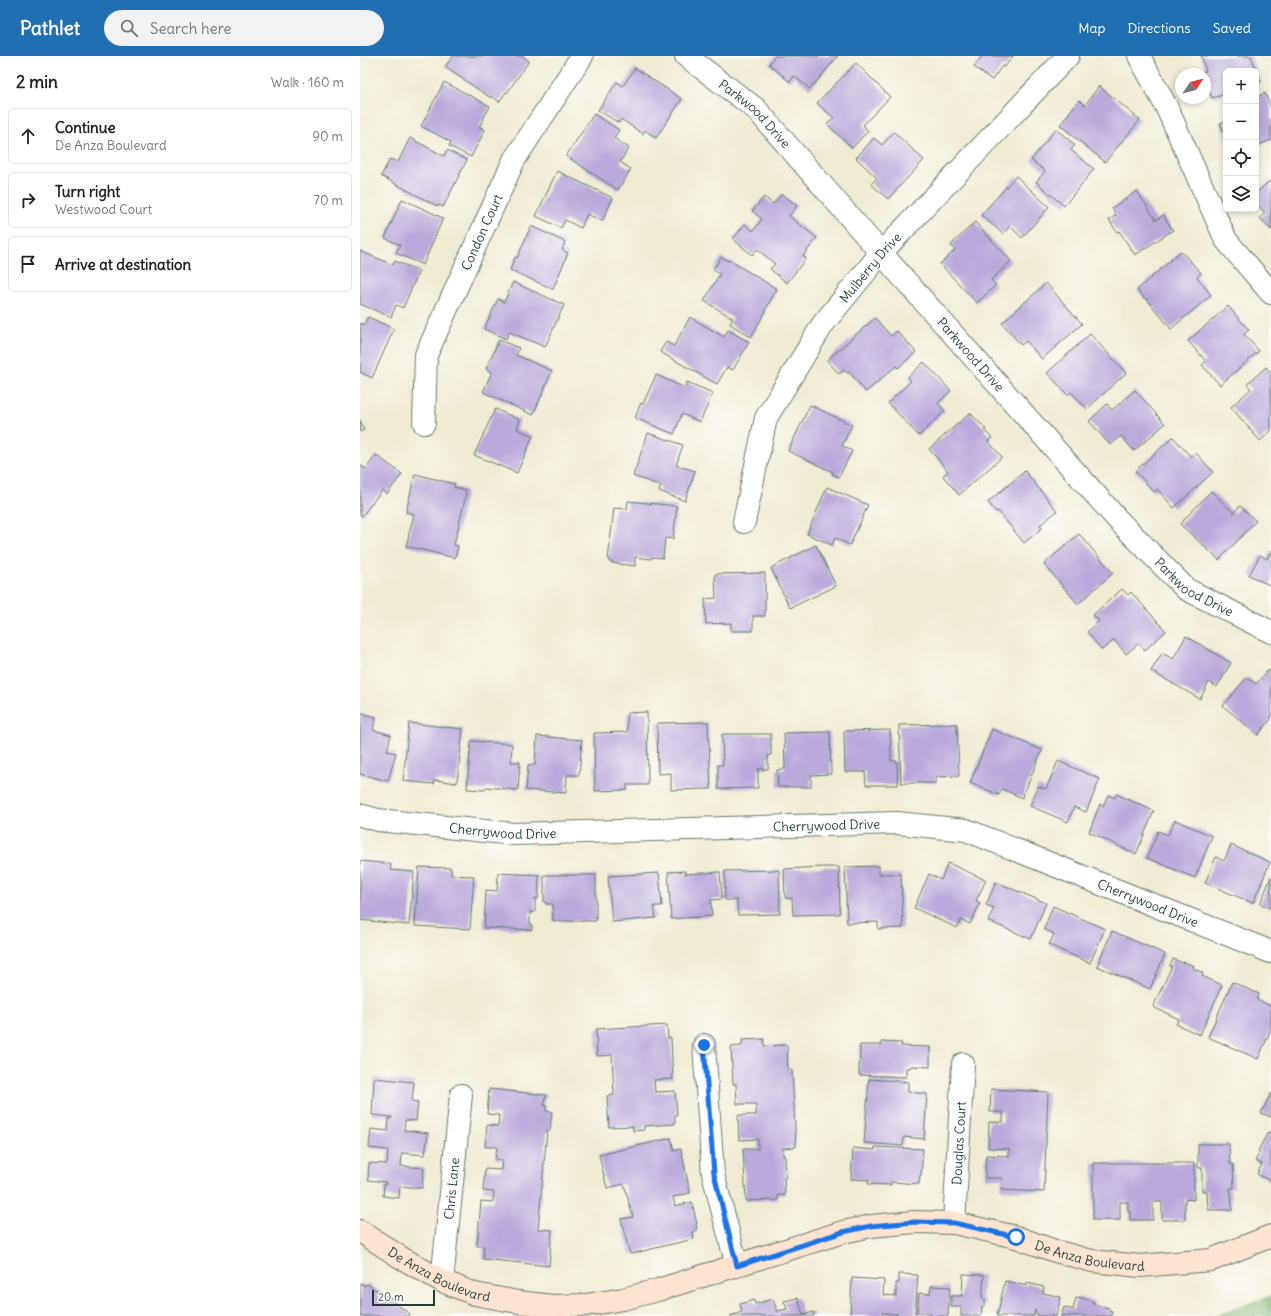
<!DOCTYPE html>
<meta charset="utf-8">
<style>
body{margin:0;font-family:Delius,sans-serif;background:#f2f2f2;color:#222}
.controls{position:absolute;right:12px;top:12px;display:grid;overflow:hidden;border-radius:6px;box-shadow:0 2px 6px #0003}
.controls button{width:36px;height:36px;display:grid;place-items:center;padding:0;border:0;border-bottom:1px solid #e0e0e0;background:#fff;color:#222;font:20px sans-serif}
.compass{position:absolute;left:815px;top:12px;width:36px;height:36px;border-radius:50%;background:#fff;box-shadow:0 2px 6px #0003;rotate:55deg}
.scale{position:absolute;left:12px;bottom:10px;width:63px;box-sizing:border-box;padding-left:4px;border:2px solid #1f3d34;border-top:0;font-size:11px;line-height:14px;white-space:nowrap;color:#1f3d34;-webkit-text-stroke:3px #fdfcf7;paint-order:stroke}
.stop{position:absolute;width:12px;height:12px;margin:-9px;border:3px solid #1a73e8;border-radius:50%;background:#fff}
.stop.end{background:#1a73e8;border-color:#fff;box-shadow:0 1px 4px #0008}
.list{margin:0;padding:0;list-style:none}
h2{display:flex;justify-content:space-between;align-items:center;height:52px;margin:0;padding:0 16px;font-size:17px}
h2 small{font-size:13px;font-weight:400;color:#767676}
.list li{display:grid;grid-template-columns:26px 1fr auto;gap:12px;align-items:center;box-sizing:border-box;height:56px;margin:0 8px 8px;padding:0 8px;border:1px solid #e0e0e0;border-radius:6px}
.list b{display:block;font-size:15px;white-space:nowrap}
.list p{margin:0;font-size:13px;white-space:nowrap;color:#767676}
.list em{font-size:13px;font-style:normal;color:#767676}
.icon{flex:none;width:22px;height:22px;fill:none;stroke:currentColor;stroke-width:2;stroke-linecap:round;stroke-linejoin:round}
.map{position:relative;flex:none;width:911px;height:1260px;overflow:hidden}
header{display:flex;align-items:center;gap:24px;box-sizing:border-box;height:56px;padding:0 20px;background:#1f6fb2;color:#fff}
header strong{font-size:19px}
nav{display:flex;gap:22px;margin-inline-start:auto;font-size:14px}
.search{width:280px;height:36px;background:#f2f2f2;display:flex;align-items:center;gap:10px;box-sizing:border-box;padding:0 14px;border-radius:22px;color:#767676;font-size:15px}
main{display:flex}
aside{flex:1;background:#fff}
.map>svg:first-child{display:block}
.forest{fill:#84b772;stroke:#527a53}
.building{fill:#baa9db}
.lines{fill:none;stroke-linecap:round;stroke-linejoin:round}
.street-casing{stroke:#687a6c;stroke-width:24}
.secondary-casing{stroke:#687a6c;stroke-width:24}
.street{stroke:#fff;stroke-width:22}
.secondary{stroke:#fde4d1;stroke-width:22}
.route{stroke:#1a73e8;stroke-width:5}
.labels{text-anchor:middle;stroke-width:3;stroke-linejoin:round;paint-order:stroke}
.street-label{font-size:13px;fill:#1f3d34;stroke:#fdfcf7}
</style>
<header>
<strong>Pathlet</strong>
<div class="search"><svg class="icon" aria-label="search" viewBox="0 0 24 24"><circle cx="10" cy="10" r="6"/><path d="M15 15l6 6"/></svg>Search here</div>
<nav><a>Map</a><a>Directions</a><a>Saved</a></nav>
</header>
<main>
<aside>
<h2>2 min<small>Walk · 160 m</small></h2>
<ul class="list">
<li><svg class="icon" aria-label="ahead" viewBox="0 0 24 24"><path d="M12 20V5M6 11l6-6 6 6"/></svg><div><b>Continue</b><p>De Anza Boulevard</p></div><em>90 m</em></li>
<li><svg class="icon" aria-label="right" viewBox="0 0 24 24"><path d="M7 20v-9h11M14 6l5 5-5 5"/></svg><div><b>Turn right</b><p>Westwood Court</p></div><em>70 m</em></li>
<li><svg class="icon" aria-label="arrive" viewBox="0 0 24 24"><path d="M6 21V4h12l-3 4 3 4H6"/></svg><div><b>Arrive at destination</b></div></li>
</ul>
</aside>
<div class="map">
<svg width="911" height="1260" viewBox="0 0 911 1260">
<rect width="100%" height="100%" fill="#fdfcf7"/>
<filter id="ink" filterUnits="userSpaceOnUse"><feTurbulence type="fractalNoise" baseFrequency=".025" numOctaves="2"/><feDisplacementMap in="SourceGraphic" scale="8" xChannelSelector="R" yChannelSelector="G"/><feConvolveMatrix kernelMatrix="1 2 1 2 8 2 1 2 1" color-interpolation-filters="sRGB"/></filter>
<filter id="wash" filterUnits="userSpaceOnUse"><feTurbulence type="fractalNoise" baseFrequency=".012" numOctaves="4" result="noise"/><feDisplacementMap in="SourceGraphic" scale="16" xChannelSelector="R" yChannelSelector="G"/><feGaussianBlur stdDeviation="0.9" result="paint"/><feColorMatrix in="noise" values="0 0 0 0 0 0 0 0 0 0 0 0 0 0 0 0 0 1.4 0 .05"/><feComposite in="paint" operator="in"/></filter>
<g filter="url(#wash)">
<rect width="100%" height="100%" fill="#f0ebd3"/>
<!-- forest -->
<path class="forest" d="M911 1240V1260H855Z"/>
<g id="blocks">
<!-- building -->
<path class="building" d="M93 0H163L169 5 147 37 146 36 139 46 132 40 131 42 85 11Z
M415 0H478L450 33 434 20 430 26 409 8Z
M622 0H653L645 11 642 10 632 24 614 11Z
M841 0H891L901 26 896 27V15H866V38L852 42 845 24V18H843L842 16 846 15Z
M496 7 530 41 503 69 508 75 492 92 467 68 474 62 457 47Z
M275 12 322 43 296 82 285 74 283 78 261 63 259 67 238 54 257 26 263 30Z
M84 26 130 50 119 71 125 74 111 101 89 90 91 86 61 70Z
M739 30 780 64 745 106 700 69 719 44 725 49Z
M905 37 911 52V84L896 90V41Z
M234 58 259 74 254 82 269 92 260 106 271 113 258 134 206 100Z
M866 65V83L860 67Z
M696 73 715 89 711 94 734 113 704 150 676 126 685 115 671 104Z
M534 76 564 104 528 143 511 128 517 122 496 102 514 82 522 89Z
M50 82 84 100 87 94 107 104 83 151 78 149 77 150 21 120 30 103 38 106Z
M197 115 253 142 242 165 227 158 221 172 205 164 201 172 176 160Z
M656 120 689 151 662 182 650 170 643 178 621 159Z
M911 124V174L900 162 905 157 896 147V137Z
M777 135 796 164 803 159 813 174 775 199 759 175 757 176 749 164 756 159 752 152Z
M422 138 437 150 429 160 457 182 443 200 446 202 427 227 410 213 415 208 397 193 392 199 373 183 385 168 393 175 402 163 392 155 404 141 413 148Z
M42 143 83 162 63 209 36 197 40 189 25 182Z
M615 166 651 205 631 224 636 229 617 247 580 208 595 194 591 189Z
M171 170 205 186 202 194 208 197 193 233 150 214 155 201 157 202Z
M0 195 33 209 35 205 59 215 43 252 36 249 31 261 0 248Z
M821 195 841 217 837 221 851 239 811 273 786 242 785 243 777 234Z
M361 201 368 205 369 204 417 233 405 254 406 255 391 281 370 268 373 262 344 245 360 218 353 214Z
M153 226 204 249 185 291 149 276 146 283 124 273 138 243 144 246Z
M686 227 722 268 682 303 666 285 661 289 642 267Z
M868 250 889 274 884 278 899 295 860 329 842 309 846 305 828 285Z
M8 261 34 273 12 322 0 316V267L4 269Z
M330 261 364 281 368 274 389 286 373 314 367 311 357 328 300 296 306 286 314 290Z
M515 262 531 280 537 275 556 296 538 312 536 310 506 336 489 316 487 317 484 314 479 318 467 304Z
M730 278 766 317 727 353 711 336 708 339 687 317Z
M139 284 159 292 156 299 192 315 173 359 123 336 132 316 126 313Z
M564 306 591 335 578 347 585 355 559 380 528 347 551 325 548 321Z
M906 311 911 317V375L900 385 871 351 891 333 887 328Z
M296 319 325 332 327 326 353 337 340 366 322 358 314 378 275 362 281 347 283 348Z
M775 334 805 368 774 395 761 380 750 389 729 365 747 348 752 354Z
M450 349 492 369 482 390 492 395 479 421 472 418 473 416 428 395Z
M135 353 160 364 157 373 173 380 157 417 114 399Z
M610 357 626 373 624 374 632 382 628 385 642 401 599 439 583 420 588 415 569 393Z
M0 364 4 374 0 376Z
M288 377 323 389 316 409 335 415 325 445 299 435 301 430 273 420Z
M813 381 831 401 836 397 853 416 814 452 797 433 794 436 775 415Z
M16 399 42 418 27 438 22 434 2 460 0 458V409L6 413Z
M665 415 697 455 680 469 682 472 664 487 638 455 636 456 628 446Z
M55 418 95 428 94 431 106 434 105 438 106 439 94 489 98 490 95 502 46 490 54 458 46 456Z
M467 431 508 449 490 489 475 482 472 489 447 478Z
M851 435 874 457 880 450 896 465 859 504 820 468Z
M268 445 317 450 313 483 305 482 303 502 292 501 291 503 275 501V510L252 507 248 504 254 452 267 453Z
M719 478 753 517 718 548 684 508Z
M456 489 476 530 430 552 411 512Z
M911 494V530L889 519 900 499 907 503Z
M405 517V560H393V575H371V567L346 568 345 543 356 542 355 518Z
M762 533 768 539 771 536 806 575 785 594 779 587 766 598 754 584 742 594 727 576 739 565 733 559Z
M826 580 871 607 857 631 849 626 840 643 791 615 802 597 813 603Z
M908 614 911 617V663L898 679 863 650 887 621 896 628Z
M287 656 288 729H267V734L235 735 234 677 267 676V657Z
M0 657 16 661 13 674 31 679 27 695 36 697 28 725 0 718Z
M348 666 351 733 311 734V717L298 718 297 667Z
M49 667 103 673 97 727 75 724 74 728 43 725Z
M597 668 599 720 576 721V727H541L539 669Z
M632 673 682 694 662 742 642 733 639 739 610 727Z
M530 674 531 705H537L538 729H506L505 716H485L484 675Z
M470 676 471 718 451 719V731H418L417 714 425 713 424 677Z
M362 678H411V699L408 700V713H398V732L358 733V709H363Z
M177 680 222 684 219 719H207L206 737 166 734 168 709H175Z
M111 685 152 688 151 706H160L158 734 126 731 125 734 107 733Z
M698 705 740 723 726 756 714 751 708 766 670 750 678 730 686 733Z
M756 738 794 755 776 798 729 776 740 748 743 750 748 739 755 742Z
M815 764 852 780 835 822 787 802 798 775 808 779Z
M871 789 910 806 893 847 845 827 856 801 864 805Z
M0 805 31 808 30 814 54 816 49 869 0 864Z
M588 807 626 824 616 845 620 847 610 868 601 864 597 872 554 852 569 818 581 824Z
M519 810V818H541L543 872 518 873V866L487 867 485 811Z
M59 811 91 812V819L114 820 110 873 55 870Z
M463 811H479L480 858 433 859 432 842H425L424 813Z
M419 814 420 858 378 859 377 844H365V815Z
M325 815V818L360 816 362 843 351 844 352 860 311 863 308 816Z
M138 817 179 819 178 843 175 842V856H170V868H172V874L124 872 126 834 137 835Z
M299 817 302 850H294L296 862 252 866 248 820Z
M184 819H236V865H193V848H186V846H184Z
M911 821V852L900 848Z
M636 826 686 847 671 883 628 865 634 852 626 849Z
M693 850 745 873 730 907 689 889 694 878 684 873Z
M752 875 805 898 790 933 737 910Z
M813 903 823 907 824 906 834 910 833 912 843 917 842 920 862 929 840 979 816 968 819 963 793 951 812 910H810Z
M872 926 899 938 897 944 911 950V973L898 1003 848 981Z
M307 969 308 982H311L313 1023 294 1024 295 1036 315 1035 317 1059H315V1068L284 1070V1074L273 1075V1070L249 1071 247 1040 254 1039 252 999 237 1000 236 973Z
M404 983V990L427 989 428 1014H432L436 1091 423 1092V1100H425L426 1121 424 1122 425 1139H418V1144L386 1145 383 1093H398V1083L379 1084 378 1059H396V1048H377L376 1028H373L371 991 382 990V984Z
M521 986 542 987 541 990 570 991V1011L551 1010 550 1012H546V1021L499 1019 500 989H522Z
M14 1022 54 1026 52 1045 58 1046 56 1065 45 1064 44 1074 68 1077 65 1099 42 1097 41 1110 64 1112 62 1132 40 1130 39 1142 23 1140 24 1128H26V1126L8 1124 9 1107 27 1108 28 1094 9 1092 11 1073 28 1075 29 1062 31 1063 32 1061 12 1059Z
M509 1023 548 1026V1036L567 1038 564 1083 544 1081 543 1090 504 1087Z
M129 1033 187 1039 186 1042H185L184 1049 186 1050V1055L192 1056 190 1075H187L178 1173 192 1174 189 1210 123 1203 124 1190H117L121 1145 132 1146V1145H133L134 1136 123 1135 125 1113 141 1114 142 1104 135 1103 137 1091H125L127 1069 138 1070 139 1059 127 1058Z
M631 1033 688 1036 684 1136 641 1134 642 1122H625L626 1099 649 1100V1093L628 1092 629 1066H643V1056H630Z
M911 1037V1061L901 1057Z
M908 1076 911 1077V1125L897 1118 902 1108 895 1105 900 1096 898 1095Z
M311 1082 314 1095 321 1093 330 1137 313 1141 315 1150 332 1146 337 1168H336L337 1175 333 1176 334 1183 270 1198 261 1163 273 1161 264 1128 247 1132 239 1099Z
M838 1088H869L870 1108H873L874 1132H870V1136H871L872 1154H848L847 1135H842V1112H838Z
M515 1091 563 1093 561 1119H560L559 1128 531 1126V1129L508 1128 509 1124 491 1123 493 1092 515 1094Z
M733 1107H834V1144L825 1143V1164H802V1146H793V1164H770V1155L768 1156V1146H760V1164H733Z
M539 1218 558 1219 555 1260H537V1258L522 1257V1260H490L492 1222 524 1224 523 1239 536 1240V1227H539Z
M603 1218 624 1219 622 1243H625V1250H622L621 1260H601V1251H591V1240H602Z
M645 1225 667 1230V1227L684 1231 683 1237 701 1241 696 1260H678L675 1254 674 1260H637Z
M0 1227 5 1230 7 1228 33 1244 32 1245 50 1258 49 1260H0Z
M571 1230 590 1231 588 1260H569L570 1257H557L559 1237 570 1238Z
M719 1241 734 1246 733 1248 749 1252V1254L752 1255 751 1260H701L704 1251 713 1254 716 1242 718 1243Z
M438 1242 443 1259 453 1256 454 1260H370L382 1256 380 1248 394 1244 395 1248 413 1243 417 1255 427 1253 424 1245Z"/>
</g>
</g>
<g filter="url(#ink)">
<use href="#blocks" fill-opacity="0" stroke="#687a6c" stroke-width="1"/>
<g class="lines">
<!-- street casing -->
<g class="street-casing">
<g id="street">
<path id="s1" d="M326 0 396 53 521 197 758 464 826 533 911 576"/>
<path d="M779 0 806 50 866 184 911 237"/>
<path id="s2" d="M64 367 66 299 154 104 222 0"/>
<path id="s3" d="M384 466 406 362 463 268 521 197 708 0"/>
<path id="s4" d="M0 759 18 764 154 778 537 767 606 774 911 896"/>
<path d="M344 989 353 1118 377 1210"/>
<path id="s5" d="M594 1167 603 1008"/>
<path id="s6" d="M82 1225 101 1039"/>
</g>
</g>
<!-- secondary casing -->
<g class="secondary-casing">
<g id="secondary">
<path id="s7" d="M0 1175 40 1201 82 1225 115 1238 158 1246 193 1250 226 1249 263 1243 298 1234 483 1176 511 1170 555 1166 594 1167 656 1181 695 1195 732 1205 780 1210 851 1204 911 1180"/>
</g>
</g>
<!-- street -->
<use href="#street" class="street"/>
<!-- secondary -->
<use href="#secondary" class="secondary"/>
</g>
</g>
<g class="lines" filter="url(#ink)">
<!-- route -->
<path class="route" d="M344 989 354 1118 377 1210 483 1176 511 1170 555 1166 594 1167 656 1181"/>
</g>
<g class="labels">
<!-- street labels -->
<g class="street-label">
<text dy="5" stroke="none"><textPath href="#s1" startOffset="90">Parkwood Drive</textPath></text>
<text dy="5" stroke="none"><textPath href="#s2" startOffset="203">Condon Court</textPath></text>
<text dy="5" stroke="none"><textPath href="#s3" startOffset="290">Mulberry Drive</textPath></text>
<text dy="5" stroke="none"><textPath href="#s1" startOffset="414">Parkwood Drive</textPath></text>
<text dy="5" stroke="none"><textPath href="#s1" startOffset="738">Parkwood Drive</textPath></text>
<text dy="5" stroke="none"><textPath href="#s4" startOffset="468">Cherrywood Drive</textPath></text>
<text dy="5" stroke="none"><textPath href="#s4" startOffset="144">Cherrywood Drive</textPath></text>
<text dy="5" stroke="none"><textPath href="#s4" startOffset="804">Cherrywood Drive</textPath></text>
<text dy="5" stroke="none"><textPath href="#s5" startOffset="80">Douglas Court</textPath></text>
<text dy="5" stroke="none"><textPath href="#s6" startOffset="93">Chris Lane</textPath></text>
<text dy="5" stroke="none"><textPath href="#s7" startOffset="763">De Anza Boulevard</textPath></text>
<text dy="5" stroke="none"><textPath href="#s7" startOffset="91">De Anza Boulevard</textPath></text>
</g>
</g>
</svg>
<div class="controls">
<button>+</button>
<button>−</button>
<button><svg class="icon" aria-label="locate" viewBox="0 0 24 24"><circle cx="12" cy="12" r="6"/><path d="M12 2v4M12 18v4M2 12h4M18 12h4"/></svg></button>
<button><svg class="icon" aria-label="layers" viewBox="0 0 24 24"><path d="M12 4l9 5-9 5-9-5zM3 14l9 5 9-5"/></svg></button>
</div>
<svg class="compass" viewBox="-18 -18 36 36"><path d="M0-13l5 13h-10z" fill="#e53935"/><path d="M0 13l5-13h-10z" fill="#767676"/></svg>
<div class="scale">20 m</div>
<div class="stop" style="left:656px;top:1181px"></div>
<div class="stop end" style="left:344px;top:989px"></div>
</div>
</main>
